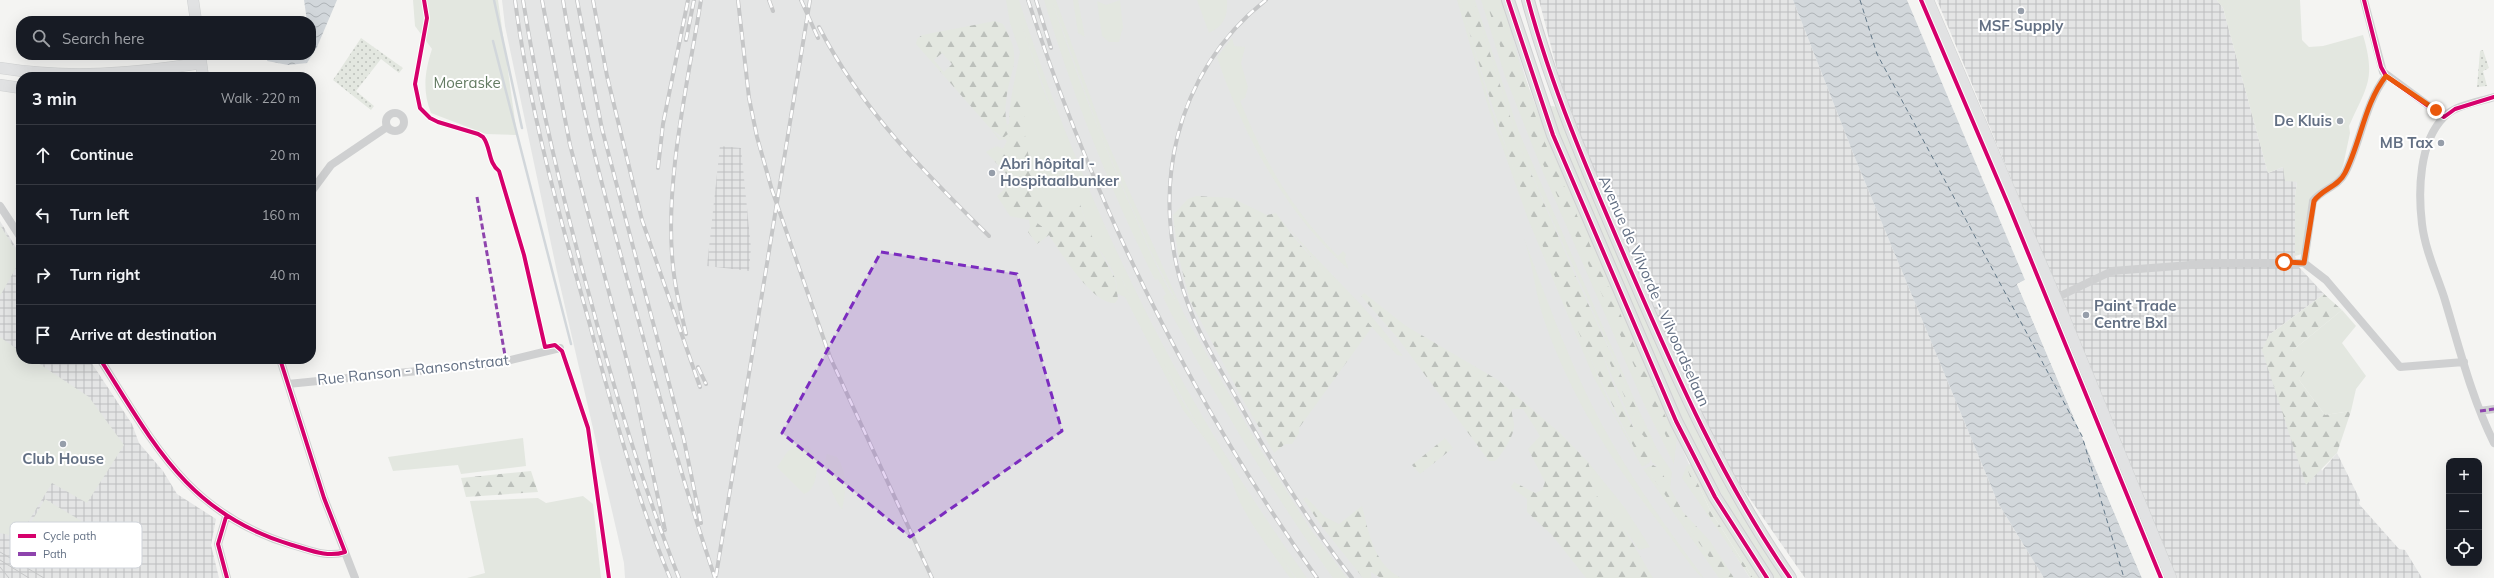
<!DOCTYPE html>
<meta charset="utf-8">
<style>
body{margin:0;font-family:Mulish,sans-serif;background:#242831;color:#f1f3f6}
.controls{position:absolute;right:12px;bottom:12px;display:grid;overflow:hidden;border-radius:8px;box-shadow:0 4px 16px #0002}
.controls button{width:36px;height:36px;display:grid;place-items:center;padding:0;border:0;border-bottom:1px solid #363941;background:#171b24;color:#f1f3f6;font:20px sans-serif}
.stop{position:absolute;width:12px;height:12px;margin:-9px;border:3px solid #ea580c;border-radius:50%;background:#fff}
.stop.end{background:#ea580c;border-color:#fff;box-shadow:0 1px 4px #0008}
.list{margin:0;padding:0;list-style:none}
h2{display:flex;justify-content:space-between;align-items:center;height:52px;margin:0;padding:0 16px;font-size:17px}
h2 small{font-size:13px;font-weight:400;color:#9ea1a6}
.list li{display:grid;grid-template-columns:26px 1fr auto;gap:12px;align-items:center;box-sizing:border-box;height:60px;padding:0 16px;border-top:1px solid #363941}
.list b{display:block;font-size:15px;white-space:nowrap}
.list em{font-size:13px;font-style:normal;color:#9ea1a6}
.icon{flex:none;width:22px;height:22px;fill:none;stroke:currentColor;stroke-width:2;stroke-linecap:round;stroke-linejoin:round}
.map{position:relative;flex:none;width:2494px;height:578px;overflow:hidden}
.search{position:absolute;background:#171b24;box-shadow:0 4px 16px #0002;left:16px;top:16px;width:300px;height:44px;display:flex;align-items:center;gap:10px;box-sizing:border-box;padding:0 14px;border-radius:16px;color:#9ea1a6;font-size:15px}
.panel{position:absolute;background:#171b24;box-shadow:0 4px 16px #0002;left:16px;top:72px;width:300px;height:292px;border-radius:16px}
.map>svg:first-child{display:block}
.built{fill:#e4e5e5}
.industrial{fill:url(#industrial-grid)}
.green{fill:#e3e7e0}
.forest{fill:url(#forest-firs);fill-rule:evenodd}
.garden{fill:url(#garden-dots)}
.water{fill:url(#water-waves)}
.pier{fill:#f4f4f2}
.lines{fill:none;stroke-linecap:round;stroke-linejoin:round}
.stream{stroke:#d2d7db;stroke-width:2.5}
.ferry{stroke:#637888;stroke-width:1;stroke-dasharray:5 4;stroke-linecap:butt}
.secondary-casing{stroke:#d0d2d2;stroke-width:12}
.primary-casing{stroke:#cfd0d1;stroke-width:14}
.minor{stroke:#cfd0d1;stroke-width:8}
.secondary{stroke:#e1e2e3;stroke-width:11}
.primary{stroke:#e1e2e3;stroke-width:12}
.tram{stroke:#c5c6c7;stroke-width:1}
.rail-casing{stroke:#c5c6c7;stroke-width:4}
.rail{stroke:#fff;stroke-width:2.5;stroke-dasharray:8;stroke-linecap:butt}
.quiet{stroke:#8e44ad;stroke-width:3;stroke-dasharray:6 3;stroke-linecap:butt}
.cycleway-casing{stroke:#fff;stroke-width:6}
.cycleway{stroke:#d6006c;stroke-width:4}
.route{stroke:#ea580c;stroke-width:5}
.marked{fill:#7b2cbf;fill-opacity:0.2;stroke:#7b2cbf;stroke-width:3;stroke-dasharray:8 5;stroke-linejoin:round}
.poi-dot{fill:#969eaa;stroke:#fff;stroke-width:1.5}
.labels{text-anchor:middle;stroke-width:4;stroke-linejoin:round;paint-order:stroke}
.poi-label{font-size:15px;font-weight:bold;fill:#637084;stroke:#fff}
.park-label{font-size:15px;fill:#637b62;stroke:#fff}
.street-label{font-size:15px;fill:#637084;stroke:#fff}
.key{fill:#fff;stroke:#d0d4da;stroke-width:1}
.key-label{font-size:11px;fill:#637084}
</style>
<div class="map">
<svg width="2494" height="578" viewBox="0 0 2494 578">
<defs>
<pattern id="industrial-grid" width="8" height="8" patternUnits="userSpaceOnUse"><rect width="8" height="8" fill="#e4e5e5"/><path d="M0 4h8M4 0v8" fill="none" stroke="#bcbebf"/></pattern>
<pattern id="forest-firs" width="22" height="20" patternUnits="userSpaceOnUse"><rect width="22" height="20" fill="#e3e7e0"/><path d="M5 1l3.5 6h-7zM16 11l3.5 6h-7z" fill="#bcc0bb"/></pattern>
<pattern id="garden-dots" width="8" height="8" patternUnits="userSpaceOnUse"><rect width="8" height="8" fill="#e3e7e0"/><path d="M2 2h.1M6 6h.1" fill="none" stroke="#bcc0bb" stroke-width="1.8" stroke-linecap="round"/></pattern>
<pattern id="water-waves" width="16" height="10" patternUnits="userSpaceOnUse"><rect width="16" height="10" fill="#d2d7db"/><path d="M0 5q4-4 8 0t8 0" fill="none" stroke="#aeb3b7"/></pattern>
</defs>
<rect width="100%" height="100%" fill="#f4f4f2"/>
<!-- built -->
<path class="built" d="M502 0H1502L1529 89 1561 174 1715 523 1750 578H625L624 563 557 272 505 26Z"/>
<!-- industrial -->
<path class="industrial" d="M1539 0H1793L1855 158 1998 503 2044 578H1805L1721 457 1614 221 1560 81Z
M1937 0H2217L2223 8 2268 173 2283 167 2297 182 2295 196V256L2298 266 2324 294 2269 335 2322 471 2337 453 2360 500 2359 504 2399 549 2405 550 2422 578H2177Z
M720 146 741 148 751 248 749 271 707 266Z
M0 221 21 256V359H89L132 424 139 443 163 471 177 494 216 519 211 545 219 578H0Z"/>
<!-- green -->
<path class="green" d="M413 0H498L517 135 486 134 431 113C422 90 425 71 432 49L415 26Z
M1006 0H1019C1084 205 1181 403 1307 578H1296L1283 559C1249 506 1213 454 1183 399 1116 279 1063 147 1019 17L1043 89 1124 284 1182 400 1210 446 1183 410 1125 297 1116 293C1121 275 1101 255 1093 239 1088 228 1084 216 1080 204L1066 213 1053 231H1049C1042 227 1035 222 1030 215 1014 194 1020 148 989 150L997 146 1003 149 1007 141 1005 139 999 140 989 127 1000 138 1008 134 1007 125 1010 123V152L1026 200 1057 214 1048 203 1031 167 1026 151 1023 106 1014 92 1012 93 1020 52 1010 23Z
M1044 0H1052C1075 72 1103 144 1134 214 1146 243 1159 275 1176 301L1151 252 1100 133 1052 0H1056L1103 132 1184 314 1260 449 1309 527 1347 578H1333C1273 494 1221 406 1172 315L1163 297 1166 294 1158 279 1155 280C1110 190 1073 96 1044 0Z
M1073 0H1078L1085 37 1078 33Z
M1120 0 1123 27 1119 42H1109L1102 36 1097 1 1106 5Z
M1197 0H1227C1228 16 1224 26 1209 33Z
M1457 0H1460L1491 108 1552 269 1613 411 1638 455 1643 462 1649 463 1642 467 1593 376 1528 219 1489 110Z
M1473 0H1475L1519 132 1638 408 1657 449 1672 472 1670 488 1660 469 1652 462 1650 452 1637 435 1603 355 1606 354 1640 432 1650 439 1522 152 1519 151 1514 141 1515 131Z
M1481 0H1502L1520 64 1552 150 1677 436 1674 464 1644 404 1542 170 1505 76Z
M2217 0H2300L2302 40 2309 47 2323 46 2363 35C2376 79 2367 86 2349 126L2350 133 2343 166 2338 178 2317 193 2302 254 2295 256V196L2297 182 2285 181 2283 167 2268 173 2223 8Z
M1232 38 1234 46 1245 47 1241 63 1248 87 1245 98 1240 101C1266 164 1290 207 1338 256L1343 251 1346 254 1345 259 1349 270C1285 212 1244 138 1217 57Z
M1552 106 1557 107 1672 374 1785 578H1772L1735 519 1678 414 1571 169 1549 107Z
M1282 220C1321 267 1368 306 1403 356L1397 355 1340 292Z
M0 225 21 259 0 296Z
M1524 238C1551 311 1577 384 1617 451 1643 496 1674 537 1704 578 1697 576 1676 545 1670 537 1617 470 1572 401 1544 320 1535 293 1533 265 1524 238Z
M2342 310 2356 326 2342 343 2366 376 2356 389 2351 411 2325 415 2299 380 2292 351Z
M0 337 21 352V359H32L89 397 124 445 87 503 52 483 19 537 0 533Z
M523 438 526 466 461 474 458 465 393 471 388 457Z
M797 446 809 447 817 459C817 470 817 490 804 494L777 467 788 451Z
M827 454 837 457C848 474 846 491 842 510 832 495 821 472 827 454Z
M1588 462 1625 508 1650 547 1639 550 1622 525 1597 496Z
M1689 464 1691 465 1759 578H1753L1710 510Z
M1687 465 1715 523 1741 563 1682 478Z
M1646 468 1724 578H1719L1643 469Z
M1232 480 1295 578H1290C1270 548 1241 516 1232 480Z
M583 496 593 504 601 578H467L485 573 470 501 538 498 546 503Z
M45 499 83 522 60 559 23 536Z"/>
<!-- forest -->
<path class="forest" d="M1460 0H1473L1515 132 1514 141 1519 151 1522 152 1574 273 1649 436 1647 440 1640 432 1606 354 1603 355C1611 381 1623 410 1637 434 1641 442 1657 452 1649 463L1642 462 1638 455C1562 311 1505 157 1460 0Z
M1486 0H1494L1496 8 1501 15 1504 34 1512 47 1543 138 1675 438 1668 440 1665 434 1538 153 1514 91Z
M995 21 1003 24C1024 61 1010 66 1006 102 1004 113 1007 123 1008 134L1003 138 989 127 916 44 917 39 922 35ZM942 53 952 64 944 72 934 60Z
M1014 92C1028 99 1024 122 1025 135 1028 164 1039 190 1057 214L1055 220 1048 226 1033 212 1025 200 1010 152 1009 114 1012 93Z
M989 150C1020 148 1014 194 1030 215 1035 222 1042 227 1049 231H1053L1066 213 1077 203 1080 204 1085 220 1094 241 1115 278 1118 299 1115 303C1093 305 1061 253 1049 235L1037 244 1028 232 1030 227 1029 220 1010 216 997 196 1013 181 986 152Z
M1196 196 1232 198 1267 215 1276 213 1292 235 1372 327 1299 428V433L1292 444H1285L1274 453 1243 400 1190 301 1178 254 1173 215 1188 199Z
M1364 293 1406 326 1498 380 1560 433 1588 462 1597 496 1622 525 1653 578H1586L1552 535 1527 512V499L1511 487 1514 482 1535 493 1542 490 1545 482 1528 449 1540 436 1523 409H1512C1511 415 1514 419 1514 425 1515 434 1502 455 1495 461H1489L1396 336 1361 296Z
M2324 294 2342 310 2292 351 2309 365 2299 380 2325 415 2351 411 2337 453 2306 485 2262 350 2269 335Z
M1445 438 1453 448 1420 474 1412 465Z
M1689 464 1710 510 1753 578H1750C1731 547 1696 502 1687 467Z
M1653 465 1660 469 1683 512 1710 541 1734 578H1724L1646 468Z
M531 471 538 492 466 497 461 478Z
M1306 497 1325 517 1339 524 1362 506C1369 534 1374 564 1401 578H1381L1371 572V578H1363L1323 528 1303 499Z"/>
<!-- garden -->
<path class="garden" d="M361 38 403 68 399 73 381 59 356 91 374 106 371 110 333 80Z
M2483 50 2489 68 2483 71 2487 86 2477 87 2480 51Z"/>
<!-- water -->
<path class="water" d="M304 0H337L317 47 307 63 288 65 267 61 269 55H311V21H307Z
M1793 0H1907L2025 280 2017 284 2142 578H2044L1998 503 1855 158Z"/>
<!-- pier -->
<path class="pier" d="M2027 279 2020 285 2144 578H2142L2017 284Z"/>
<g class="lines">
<!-- stream -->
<path class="stream" d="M494 0 522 128
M493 41 571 344"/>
<!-- ferry -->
<path class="ferry" d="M1860 0 1877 54 2082 436 2124 578"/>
<!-- secondary casing -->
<g class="secondary-casing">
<path id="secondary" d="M193 0 196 21
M1928 0 2064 317 2171 578
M200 55 203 77
M0 68C68 79 133 74 201 63
M0 85 21 88"/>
</g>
<!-- primary casing -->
<g class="primary-casing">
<path id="primary" d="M1508 0 1553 135 1676 421 1715 497 1767 578
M1528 0C1553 93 1592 181 1630 269 1676 375 1723 482 1790 578"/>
</g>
<!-- minor -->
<path class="minor" d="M2364 0 2383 72 2444 117
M2494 97C2479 102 2455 105 2444 117 2419 142 2418 191 2422 224 2425 249 2436 273 2444 297 2459 346 2471 397 2494 443
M386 122a9 9 0 1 1 18 0a9 9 0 1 1-18 0Z
M311 192 331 165 387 127
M0 206 21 238
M2304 263 2313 201C2322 189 2338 187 2345 173 2361 142 2364 105 2386 76
M2056 298 2112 271 2217 263H2304L2326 280 2400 367 2464 362
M100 359C154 444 188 514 292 545 310 550 327 558 345 552
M280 359 324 498 355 578
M288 384 498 363 560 348
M2480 411 2494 409
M226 517 218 544 227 578"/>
<!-- secondary -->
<use href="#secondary" class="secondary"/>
<!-- primary -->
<use href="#primary" class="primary"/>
<!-- tram -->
<path class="tram" d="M0 552 44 578
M0 560 29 578
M0 567 9 578"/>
<!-- rail casing -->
<g class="rail-casing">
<path id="rail" d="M515 0C529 108 559 214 588 318 612 406 635 494 670 578
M523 0C539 101 563 200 590 298 615 393 643 487 679 578
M542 0 570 145 634 387 665 530
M563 0C579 102 606 201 633 300 658 393 684 486 715 578
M577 0 602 129 684 440 701 523
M593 0 607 76 642 220 700 387
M738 0 749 98 757 137 772 190 830 357 932 578
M769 0 773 11
M801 0 818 38
M1028 0C1095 206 1191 401 1317 578
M1036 0 1051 48
M1266 0C1174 72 1148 193 1187 301 1199 336 1220 368 1238 401 1271 462 1309 523 1352 578
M819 27C861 109 924 172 989 236
M686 40 694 0
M658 168 663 124 688 0
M686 334C681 312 675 289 673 266 664 183 688 82 701 0
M698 367 706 384
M716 576 810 0"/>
</g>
<!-- rail -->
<use href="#rail" class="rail"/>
<!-- quiet -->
<path class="quiet" d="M477 197 506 361
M2480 411 2494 409"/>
<!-- cycleway casing -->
<g class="cycleway-casing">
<path id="cycleway" d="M424 0 427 18 415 84 420 108 430 118 438 122 478 134 483 137C491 147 488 163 499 171L524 255 545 347 555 345 562 351 588 428 609 578
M1508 0 1553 135 1676 421 1715 497 1767 578
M1528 0C1553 93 1592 181 1630 269 1676 375 1723 482 1790 578
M1921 0 2008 204 2161 578
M2364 0 2381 67 2386 76 2444 117 2455 109 2494 97
M100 359C154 444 188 514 292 545 310 550 327 558 345 552L324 498 280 359
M226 517 218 544 227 578"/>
</g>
<!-- cycleway -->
<use href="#cycleway" class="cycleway"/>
</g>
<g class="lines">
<!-- route -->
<path class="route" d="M2284 262 2304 263 2314 201C2322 189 2338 187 2345 173 2361 142 2364 104 2386 76L2436 110"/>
</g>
<!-- marked area -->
<path class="marked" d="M881 252 1017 274 1062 431 910 537 782 433Z"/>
<!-- markers -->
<g class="poi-dot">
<circle cx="2021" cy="11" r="4"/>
<circle cx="2340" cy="121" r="4"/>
<circle cx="2441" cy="143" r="4"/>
<circle cx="992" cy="173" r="4"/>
<circle cx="2086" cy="315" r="4"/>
<circle cx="63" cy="444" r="4"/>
</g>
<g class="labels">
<!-- poi labels -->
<g class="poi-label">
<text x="2021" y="31">MSF Supply</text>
<text x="2332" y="126" text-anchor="end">De Kluis</text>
<text x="2433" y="148" text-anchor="end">MB Tax</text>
<text x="1000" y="169" text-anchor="start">Abri hôpital -<tspan x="1000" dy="17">Hospitaalbunker</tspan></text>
<text x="2094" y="311" text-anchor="start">Paint Trade<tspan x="2094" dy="17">Centre Bxl</tspan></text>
<text x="63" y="464">Club House</text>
</g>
<!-- park labels -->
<g class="park-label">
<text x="467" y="88">Moeraske</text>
</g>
<!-- street labels -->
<g class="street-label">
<text transform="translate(1654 291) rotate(66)" y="5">Avenue de Vilvorde - Vilvoordselaan</text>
<text transform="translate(413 370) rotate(-6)" y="5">Rue Ranson - Ransonstraat</text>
</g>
</g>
<!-- legend -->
<rect x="10" y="522" width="132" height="46" rx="6" class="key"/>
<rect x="18" y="534" width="18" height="4" fill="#d6006c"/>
<rect x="18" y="552" width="18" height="4" fill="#8e44ad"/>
<g class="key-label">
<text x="43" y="540">Cycle path</text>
<text x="43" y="558">Path</text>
</g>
</svg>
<div class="controls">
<button>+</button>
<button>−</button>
<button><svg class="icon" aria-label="locate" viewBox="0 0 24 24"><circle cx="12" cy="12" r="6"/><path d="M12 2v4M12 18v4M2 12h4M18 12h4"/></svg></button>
</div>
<div class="stop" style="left:2284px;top:262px"></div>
<div class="stop end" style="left:2436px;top:110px"></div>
<div class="search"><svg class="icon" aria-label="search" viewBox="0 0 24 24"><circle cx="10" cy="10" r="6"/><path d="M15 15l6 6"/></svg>Search here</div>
<section class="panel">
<h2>3 min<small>Walk · 220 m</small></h2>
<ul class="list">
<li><svg class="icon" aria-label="ahead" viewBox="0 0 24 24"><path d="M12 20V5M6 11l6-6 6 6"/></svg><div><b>Continue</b></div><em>20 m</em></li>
<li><svg class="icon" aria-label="left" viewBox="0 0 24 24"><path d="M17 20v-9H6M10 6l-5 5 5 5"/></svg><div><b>Turn left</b></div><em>160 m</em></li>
<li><svg class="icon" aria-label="right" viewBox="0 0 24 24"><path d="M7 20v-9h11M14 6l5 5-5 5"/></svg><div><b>Turn right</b></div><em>40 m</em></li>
<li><svg class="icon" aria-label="arrive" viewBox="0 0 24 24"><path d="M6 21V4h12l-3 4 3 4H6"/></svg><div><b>Arrive at destination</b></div></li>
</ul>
</section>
</div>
